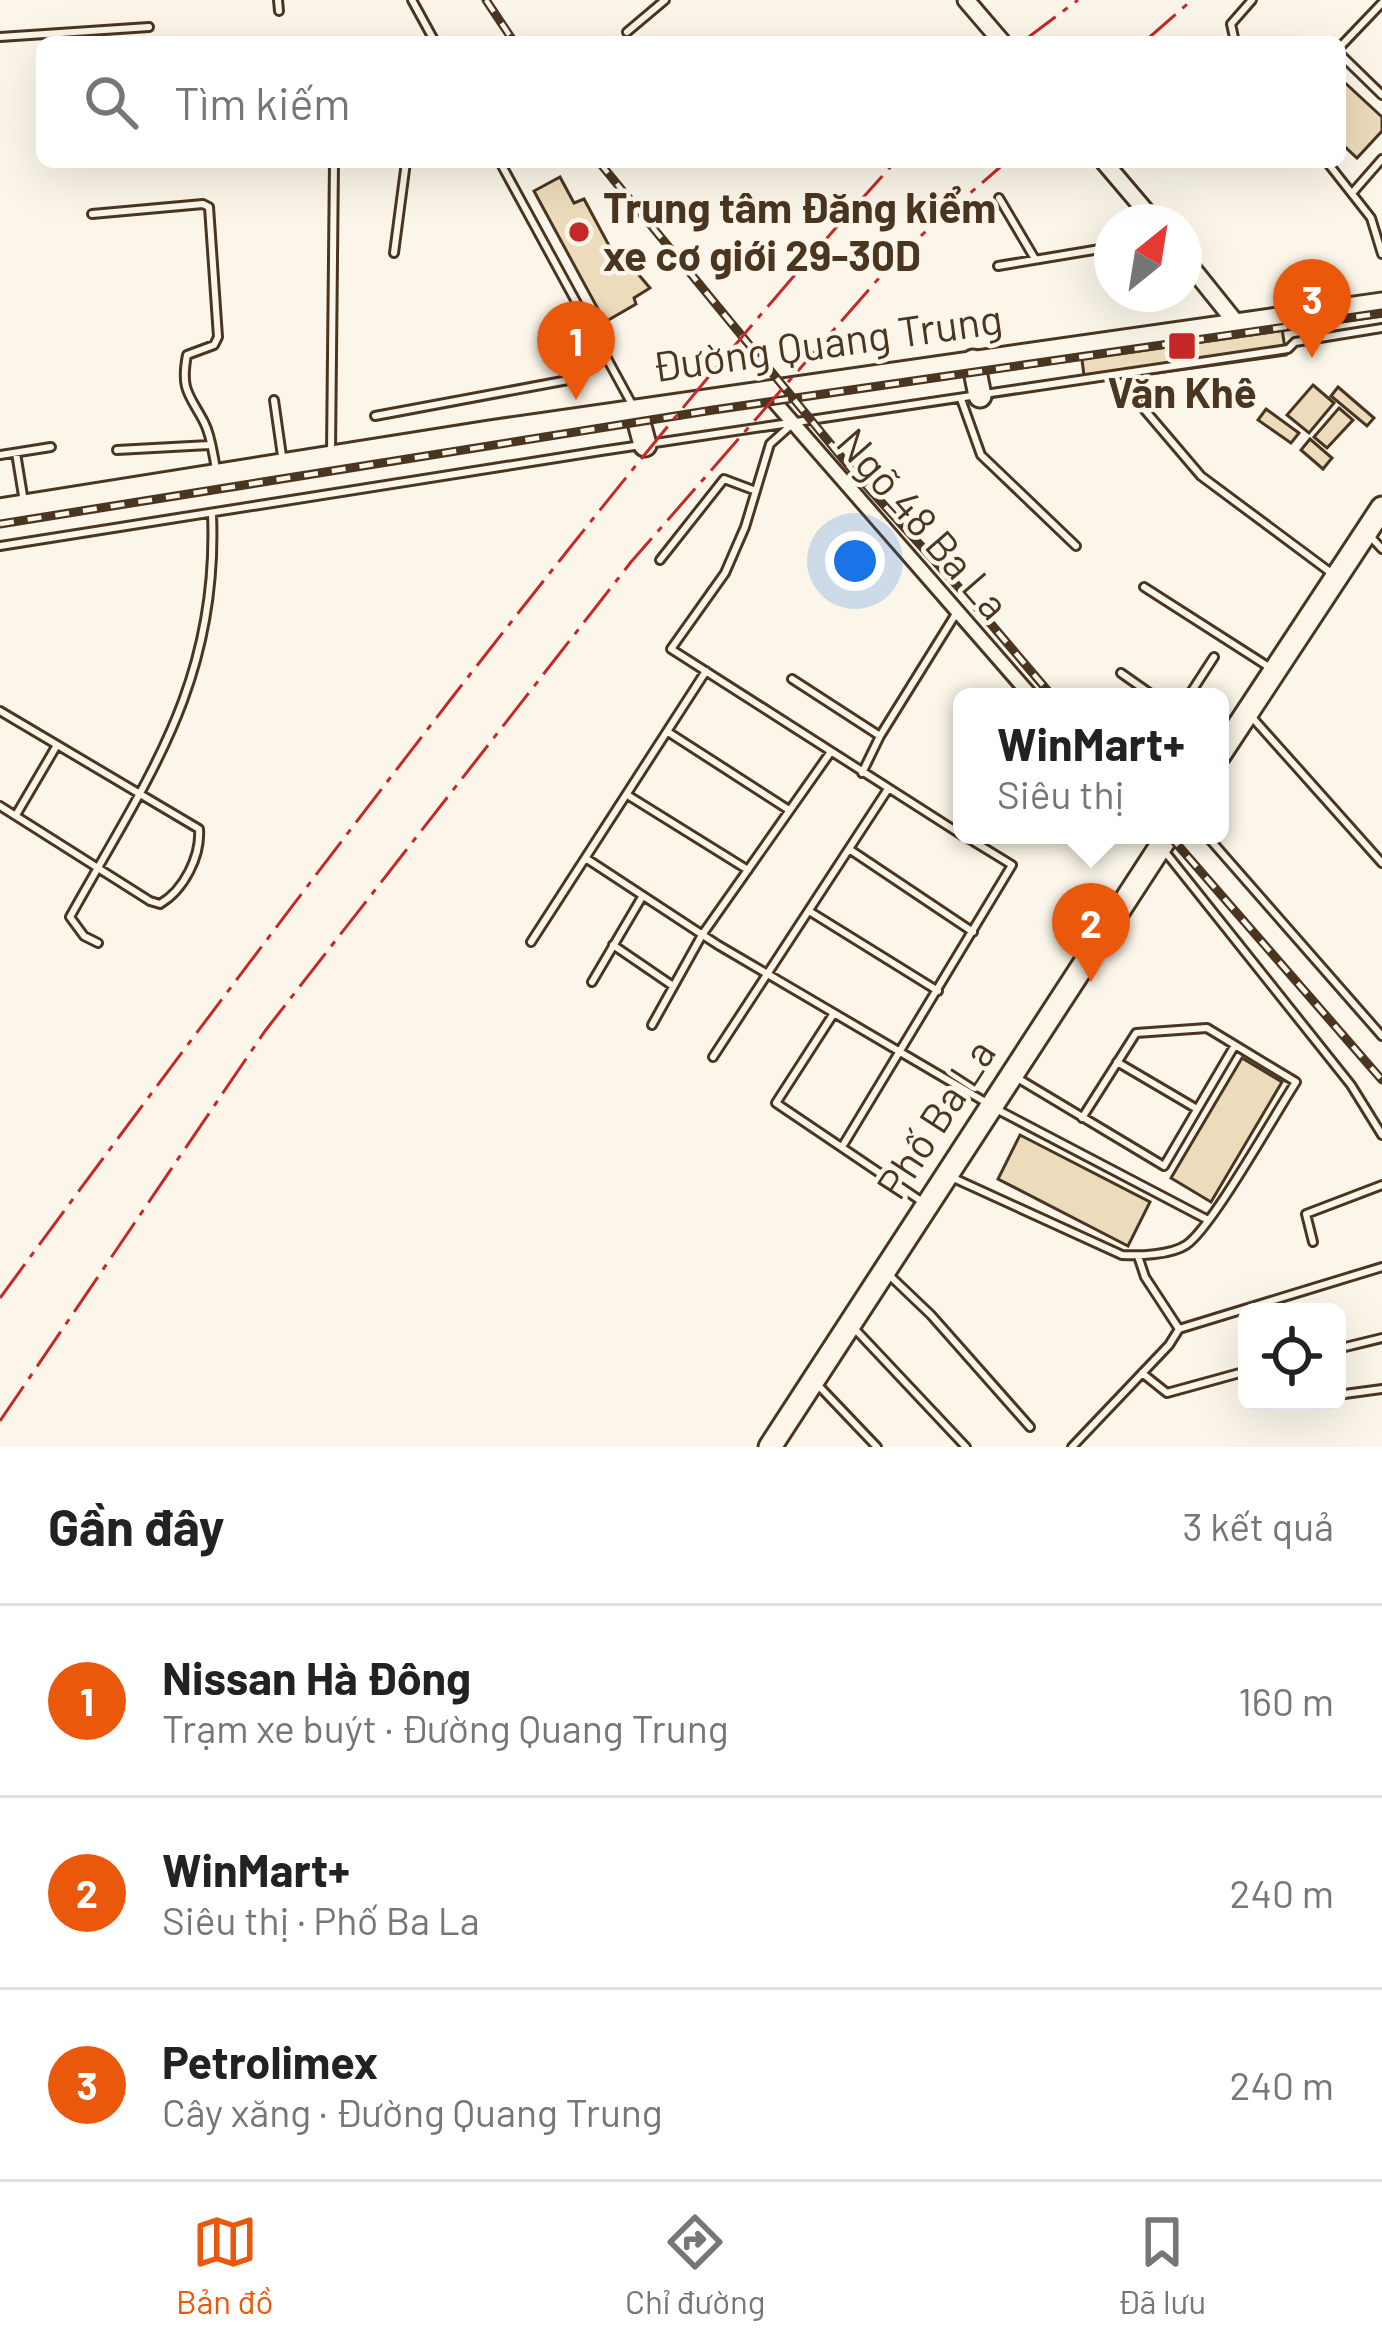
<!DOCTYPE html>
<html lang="vi">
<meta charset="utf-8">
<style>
body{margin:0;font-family:Barlow,sans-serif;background:#f2f2f2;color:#222}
.controls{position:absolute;right:36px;bottom:36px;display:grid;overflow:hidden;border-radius:18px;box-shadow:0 12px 48px #0002}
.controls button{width:108px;height:108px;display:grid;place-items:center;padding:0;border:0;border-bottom:3px solid #e0e0e0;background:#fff;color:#222;font:60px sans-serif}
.compass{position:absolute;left:1094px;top:204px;width:108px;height:108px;border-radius:50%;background:#fff;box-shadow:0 12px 48px #0002;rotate:30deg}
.you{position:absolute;left:855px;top:561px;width:42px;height:42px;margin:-30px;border:9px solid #fff;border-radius:50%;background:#1a73e8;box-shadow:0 0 0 18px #1a73e833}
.badge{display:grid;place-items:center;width:78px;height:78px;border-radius:50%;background:#ea580c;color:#fff;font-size:39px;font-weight:700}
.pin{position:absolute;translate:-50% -99px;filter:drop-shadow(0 3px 6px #0008)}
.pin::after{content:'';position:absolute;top:63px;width:42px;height:36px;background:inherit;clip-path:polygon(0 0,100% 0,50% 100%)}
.popup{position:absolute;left:953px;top:688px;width:276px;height:156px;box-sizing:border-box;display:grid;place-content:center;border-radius:18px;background:#fff;filter:drop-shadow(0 3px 9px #0005);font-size:39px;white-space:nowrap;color:#767676}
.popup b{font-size:45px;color:#222}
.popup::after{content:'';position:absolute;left:50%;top:100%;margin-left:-24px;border:24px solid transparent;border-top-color:#fff}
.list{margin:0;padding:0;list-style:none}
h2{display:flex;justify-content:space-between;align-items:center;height:156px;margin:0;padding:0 48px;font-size:51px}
h2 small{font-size:39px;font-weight:400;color:#767676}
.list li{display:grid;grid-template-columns:78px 1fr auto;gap:36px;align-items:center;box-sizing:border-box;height:192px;padding:0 48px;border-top:3px solid #e0e0e0}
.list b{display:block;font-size:45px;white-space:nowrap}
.list p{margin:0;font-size:39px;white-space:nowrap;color:#767676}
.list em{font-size:39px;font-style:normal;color:#767676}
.icon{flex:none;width:66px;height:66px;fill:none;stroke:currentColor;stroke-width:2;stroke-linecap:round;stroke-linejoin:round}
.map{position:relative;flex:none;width:1382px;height:1447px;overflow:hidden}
.search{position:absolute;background:#fff;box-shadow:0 12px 48px #0002;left:36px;right:36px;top:36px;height:132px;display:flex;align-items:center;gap:30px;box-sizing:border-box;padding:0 42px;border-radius:18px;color:#767676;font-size:45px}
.sheet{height:732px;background:#fff}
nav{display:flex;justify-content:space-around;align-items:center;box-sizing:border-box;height:168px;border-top:3px solid #e0e0e0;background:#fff;font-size:33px;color:#767676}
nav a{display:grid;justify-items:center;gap:6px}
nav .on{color:#ea580c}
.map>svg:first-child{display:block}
.building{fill:#ecdcbc;stroke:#4a3520;stroke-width:3}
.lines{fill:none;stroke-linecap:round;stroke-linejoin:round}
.service-casing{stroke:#4a3520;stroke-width:12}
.minor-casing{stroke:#4a3520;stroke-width:18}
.tertiary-casing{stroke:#4a3520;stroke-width:21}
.trunk-casing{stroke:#4a3520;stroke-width:27}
.service{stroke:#fbf6e9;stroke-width:6}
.minor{stroke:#fbf6e9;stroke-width:12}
.tertiary{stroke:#fbf6e9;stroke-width:15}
.trunk{stroke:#fbf6e9;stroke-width:21}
.rail-casing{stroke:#4a3520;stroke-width:9}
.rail{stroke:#fbf6e9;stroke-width:4.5;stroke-dasharray:14;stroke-linecap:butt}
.power{stroke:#c62828;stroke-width:3;stroke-dasharray:42 9 6 9;stroke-linecap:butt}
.poi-dot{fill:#c62828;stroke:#fbf6e9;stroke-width:4.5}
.labels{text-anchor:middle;stroke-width:9;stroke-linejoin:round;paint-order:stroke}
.poi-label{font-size:42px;font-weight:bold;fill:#4a3520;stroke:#fbf6e9;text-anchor:start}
.street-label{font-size:42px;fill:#4a3520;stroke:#fbf6e9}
</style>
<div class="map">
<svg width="1382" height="1447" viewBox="0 0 1382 1447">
<rect width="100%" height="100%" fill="#fbf6e9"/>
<!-- building -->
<path class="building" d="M1342 80 1382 117V131L1357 158 1340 142Z
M560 177 574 203 584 199 620 266 627 261 650 288 634 298 636 304 605 322 534 191Z
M1279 309 1286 355 1085 383 1079 337Z
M1313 385 1334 403 1309 433 1287 415Z
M1338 387 1374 418 1367 426 1331 396Z
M1339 408 1353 420 1327 448 1314 437Z
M1266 409 1299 433 1291 443 1258 420Z
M1310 439 1332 458 1323 469 1301 450Z
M1242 1058 1282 1082 1211 1202 1171 1178Z
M1020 1135 1150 1202 1128 1246 998 1179Z"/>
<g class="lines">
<!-- service casing -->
<g class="service-casing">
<path id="service" d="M278 0 279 11
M412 0 435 42
M627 32 665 0
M0 37 149 27
M1235 42 1231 24 1252 0
M1340 47 1382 3
M1340 54 1382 95
M500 162 634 408
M1327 162 1371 218 1382 254
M1354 191 1382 159
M999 198 1035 259
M92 214 203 204 209 207 218 337 214 345 187 355C180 391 190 395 204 422 212 437 213 457 217 473
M394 253 406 162
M998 266 1112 247
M1132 395 1201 476 1334 575
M961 399 981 455 1076 546
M274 400 283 463
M375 416 568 380 607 358
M790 426 770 444 745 527 725 573 671 649 962 835
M117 450 209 445
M331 452 334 162
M16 453 24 502
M0 455 51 447
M1369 535 1382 549
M0 546 601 451 1288 349 1295 342 1382 328
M660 560 724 479 756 491
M1144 587 1272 669
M1121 673 1155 697
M792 679 880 736 862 773
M1188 697 1214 657
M0 711 199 829C201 856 184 890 160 904L150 901 0 806
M1250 715 1382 863
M668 732 789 810
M880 736 957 612
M629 796 748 870
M16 815 57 745
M1206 835 1382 1036
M849 849 973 932
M1166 853 1351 1085 1382 1135
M587 859 718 945 987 1103
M809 911 938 991
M531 942 706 671
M98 943 84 936 70 917C148 777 219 682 212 514
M613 945 673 986
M592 982 642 897
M834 1013 776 1103 924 1203
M652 1025 702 935 830 753
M713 1057 888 789
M1117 1062 1197 1109
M1014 1076 1164 1166 1235 1045
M998 1110 1208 1220
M842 1147 1012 865 963 835
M949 1176 1122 1255C1139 1256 1171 1255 1186 1245 1211 1229 1275 1114 1296 1082L1207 1028 1136 1033 1082 1118
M1313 1242 1306 1214 1382 1185
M1138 1256 1145 1277 1179 1329
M887 1273 931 1315 1030 1427
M853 1327 966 1447
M1337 1349 1382 1338
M1142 1373 1167 1393 1247 1371
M816 1383 877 1447
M1337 1395 1382 1389
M1072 1447 1169 1345 1179 1329 1382 1267"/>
</g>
<!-- minor casing -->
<g class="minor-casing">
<path id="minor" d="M767 393 1032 697"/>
</g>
<!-- tertiary casing -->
<g class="tertiary-casing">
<path id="tertiary" d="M966 0 1002 42
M1104 162 1155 222
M1184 258 1237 324"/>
</g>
<!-- trunk casing -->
<g class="trunk-casing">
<path id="trunk" d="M973 361 980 396
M636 411 645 445
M0 510 489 432 1382 304
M1220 754 1382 508
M770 1447 1168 835"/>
</g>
<!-- service -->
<use href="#service" class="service"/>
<!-- minor -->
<use href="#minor" class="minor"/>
<!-- tertiary -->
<use href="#tertiary" class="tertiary"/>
<!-- trunk -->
<use href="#trunk" class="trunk"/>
<!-- rail casing -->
<g class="rail-casing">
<path id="rail" d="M486 0 514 42
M599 162 852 470 974 604 1053 697
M0 524 713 410 1382 313
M1169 835 1382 1080"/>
</g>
<!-- rail -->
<use href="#rail" class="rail"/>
<!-- power -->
<path class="power" d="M1022 42 1078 0
M1144 42 1192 0
M0 1298C149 1095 300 894 454 695 596 513 740 332 895 162
M0 1421 265 1031 631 562 900 254 1006 162"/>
</g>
<!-- markers -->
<g class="poi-dot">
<circle cx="579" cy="232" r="12"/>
<rect x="1167" y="331" width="30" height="30" rx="6"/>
</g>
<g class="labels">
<!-- poi labels -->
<g class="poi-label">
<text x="603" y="223">Trung tâm Đăng kiểm<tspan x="603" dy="48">xe cơ giới 29-30D</tspan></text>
<text x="1182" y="408" text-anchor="middle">Văn Khê</text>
</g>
<!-- street labels -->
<g class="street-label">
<text transform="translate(827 343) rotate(-8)" y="15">Đường Quang Trung</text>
<text transform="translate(923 524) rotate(49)" y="15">Ngõ 48 Ba La</text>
<text transform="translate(936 1119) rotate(-57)" y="15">Phố Ba La</text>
</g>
</g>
</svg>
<div class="controls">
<button><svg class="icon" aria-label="locate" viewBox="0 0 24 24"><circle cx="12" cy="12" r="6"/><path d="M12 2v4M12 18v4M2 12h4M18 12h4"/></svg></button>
</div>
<svg class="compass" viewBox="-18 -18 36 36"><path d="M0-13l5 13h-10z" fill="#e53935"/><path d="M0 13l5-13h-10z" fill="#767676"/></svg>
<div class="you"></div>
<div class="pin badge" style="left:576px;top:400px">1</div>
<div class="pin badge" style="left:1091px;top:982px">2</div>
<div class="popup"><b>WinMart+</b>Siêu thị</div>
<div class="pin badge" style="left:1312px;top:358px">3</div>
<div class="search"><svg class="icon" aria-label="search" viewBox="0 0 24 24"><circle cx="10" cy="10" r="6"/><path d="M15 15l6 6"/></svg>Tìm kiếm</div>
</div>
<section class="sheet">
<h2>Gần đây<small>3 kết quả</small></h2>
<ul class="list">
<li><span class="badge">1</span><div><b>Nissan Hà Đông</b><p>Trạm xe buýt · Đường Quang Trung</p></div><em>160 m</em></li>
<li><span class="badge">2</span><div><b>WinMart+</b><p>Siêu thị · Phố Ba La</p></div><em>240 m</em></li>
<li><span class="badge">3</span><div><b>Petrolimex</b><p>Cây xăng · Đường Quang Trung</p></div><em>240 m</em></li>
</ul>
</section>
<nav>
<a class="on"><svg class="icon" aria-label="map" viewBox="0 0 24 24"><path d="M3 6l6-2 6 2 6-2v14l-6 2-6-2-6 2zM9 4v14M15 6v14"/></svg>Bản đồ</a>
<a><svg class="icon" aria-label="directions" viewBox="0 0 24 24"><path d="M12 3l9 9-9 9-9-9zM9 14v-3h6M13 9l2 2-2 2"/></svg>Chỉ đường</a>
<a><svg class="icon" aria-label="saved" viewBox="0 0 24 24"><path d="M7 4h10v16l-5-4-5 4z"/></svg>Đã lưu</a>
</nav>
